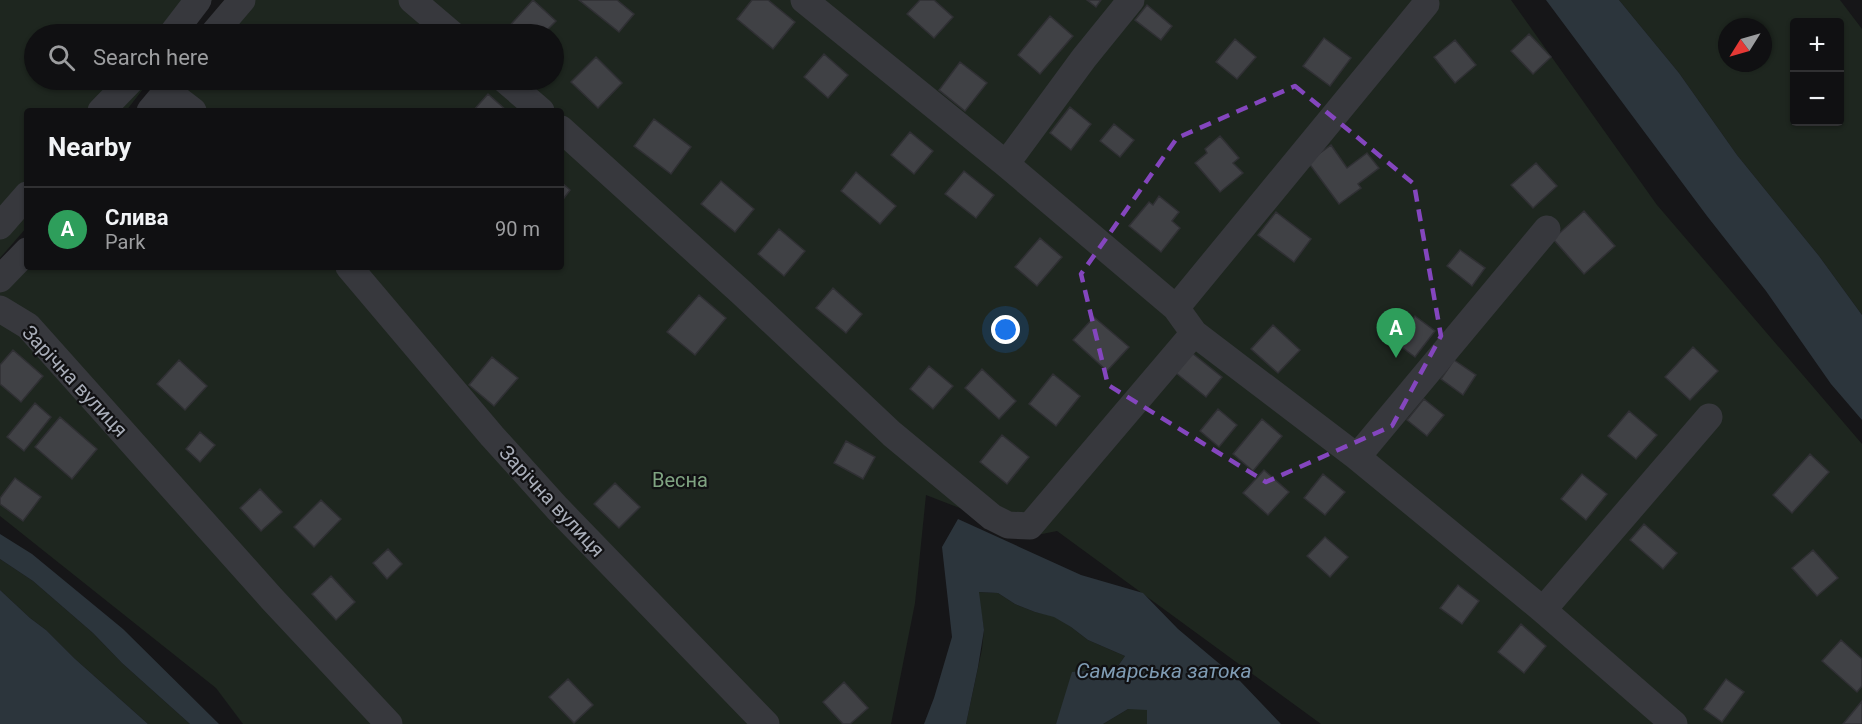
<!DOCTYPE html>
<meta charset="utf-8">
<style>
body{margin:0;font-family:Roboto,sans-serif;background:#19191b;color:#f1f3f6}
.controls{position:absolute;right:18px;top:18px;display:grid;overflow:hidden;border-radius:6px;box-shadow:0 2px 4px #0004}
.controls button{width:54px;height:54px;display:grid;place-items:center;padding:0;border:0;border-bottom:2px solid #303032;background:#101012;color:#f1f3f6;font:30px sans-serif}
.compass{position:absolute;left:1718px;top:18px;width:54px;height:54px;border-radius:50%;background:#101012;box-shadow:0 2px 4px #0004;rotate:233deg}
.you{position:absolute;left:1006px;top:330px;width:21px;height:21px;margin:-15px;border:4px solid #fff;border-radius:50%;background:#1a73e8;box-shadow:0 0 0 9px #1a73e833}
.badge{display:grid;place-items:center;width:39px;height:39px;border-radius:50%;background:#f2b134;color:#fff;font-size:20px;font-weight:700}
.pin{position:absolute;translate:-50% -50px;filter:drop-shadow(0 2px 3px #0008)}
.pin::after{content:'';position:absolute;top:32px;width:21px;height:18px;background:inherit;clip-path:polygon(0 0,100% 0,50% 100%)}
.list{margin:0;padding:0;list-style:none}
h2{display:flex;justify-content:space-between;align-items:center;height:78px;margin:0;padding:0 24px;font-size:26px}
h2 small{font-size:20px;font-weight:400;color:#9c9d9f}
.list li{display:grid;grid-template-columns:39px 1fr auto;gap:18px;align-items:center;box-sizing:border-box;height:84px;padding:0 24px;border-top:2px solid #303032}
.list b{display:block;font-size:22px;white-space:nowrap}
.list p{margin:0;font-size:20px;white-space:nowrap;color:#9c9d9f}
.list em{font-size:20px;font-style:normal;color:#9c9d9f}
.icon{flex:none;width:33px;height:33px;fill:none;stroke:currentColor;stroke-width:2;stroke-linecap:round;stroke-linejoin:round}
.map{position:relative;flex:none;width:1862px;height:724px;overflow:hidden}
.search{position:absolute;background:#101012;box-shadow:0 2px 4px #0004;left:24px;top:24px;width:540px;height:66px;display:flex;align-items:center;gap:15px;box-sizing:border-box;padding:0 21px;border-radius:33px;color:#9c9d9f;font-size:22px}
.panel{position:absolute;background:#101012;box-shadow:0 2px 4px #0004;left:24px;top:108px;width:540px;height:162px;border-radius:6px}
.map>svg:first-child{display:block}
.green{fill:#1e261f;fill-rule:evenodd}
.water{fill:#2c353c}
.building{fill:#404145;stroke:#303034;stroke-width:1.5}
.lines{fill:none;stroke-linecap:round;stroke-linejoin:round}
.minor{stroke:#37383d;stroke-width:27}
.marked{fill:none;stroke:#8446be;stroke-width:4.5;stroke-dasharray:12 8;stroke-linejoin:round}
.labels{text-anchor:middle;stroke-width:4.5;stroke-linejoin:round;paint-order:stroke}
.street-label{font-size:20px;fill:#a8adb8;stroke:#111113}
.park-label{font-size:20px;fill:#7fa381;stroke:#111113}
.water-label{font-size:21px;font-style:italic;fill:#7f9bb3;stroke:#111113}
</style>
<div class="map">
<svg width="1862" height="724" viewBox="0 0 1862 724">
<rect width="100%" height="100%" fill="#161618"/>
<!-- green -->
<path class="green" d="M0 0H212L185 34H34V80H150L126 111H27V227L0 258Z
M247 0H1511L1657 205 1862 444V724H1321L1057 531 1032 536 926 495 915 603 891 724H243L216 688 0 516V286L27 267H561V111H151L178 80H554V34H217Z
M1619 0H1840L1862 29V315L1819 256 1737 155 1679 73ZM1794 22H1840V122H1794ZM1727 27H1763V63H1727Z
M0 559 33 581 93 633 122 663 190 724H148L74 658 46 630 30 618 0 590Z
M978 592 998 593 1015 604 1035 612 1054 616 1071 627 1088 640 1125 656 1113 673 1093 670 1060 713 1056 724H966L982 649 984 630Z
M1128 709H1147V724H1103Z"/>
<!-- water -->
<path class="water" d="M1546 0H1619L1679 73 1737 155 1819 256 1862 315V420L1831 384 1766 291 1707 216Z
M958 519 1081 575 1143 593 1178 629 1240 681 1281 724H1147V710L1128 709 1103 724H1056L1072 672 1093 670 1113 673 1125 656 1088 640 1071 627 1054 617 1035 612 1015 604 998 593 979 592 984 630 978 667 966 724H924L934 698 952 637 942 547Z
M0 534 32 554 123 629 219 724H190L122 663 93 633 33 581 0 559Z
M0 590 30 618 46 630 74 658 148 724H0Z"/>
<!-- building -->
<path class="building" d="M533 0 556 21 543 34H509L505 31Z
M579 0H617L634 14 619 32Z
M752 0H768L795 22 773 49 737 19Z
M920 0H934L953 17 934 38 907 14Z
M1087 0H1101L1096 7Z
M1147 5 1172 26 1161 40 1135 20Z
M1050 16 1073 36 1040 74 1018 55Z
M1529 34 1551 57 1533 74 1511 51Z
M1324 38 1351 58 1330 86 1303 66Z
M1235 39 1256 57 1237 79 1216 62Z
M1455 40 1476 65 1455 83 1434 57Z
M824 54 848 75 828 98 804 77Z
M596 57 622 83 598 108 571 82Z
M960 62 987 83 965 111 939 90Z
M488 94 507 111H473Z
M1070 107 1091 124 1071 150 1050 133Z
M654 119 691 147 671 174 634 146Z
M1114 124 1134 140 1120 157 1100 141Z
M910 132 933 151 914 174 891 155Z
M1220 136 1239 158 1233 163 1243 173 1220 192 1195 163 1207 153 1205 149Z
M1331 145 1347 168 1367 153 1379 168 1358 184 1361 188 1339 204 1308 162Z
M1536 163 1557 186 1533 208 1511 185Z
M964 171 994 195 976 218 945 194Z
M856 172 896 206 880 224 841 191Z
M721 181 754 209 735 232 701 204Z
M561 182 570 190 561 202Z
M1159 196 1179 212 1172 221 1180 228 1161 252 1129 226 1149 202 1153 205Z
M1584 211 1615 246 1584 274 1553 239Z
M1276 212 1311 239 1294 262 1258 235Z
M779 229 805 251 784 276 758 254Z
M1040 238 1062 257 1037 286 1015 267Z
M1460 250 1485 268 1472 286 1447 266Z
M833 288 862 314 846 333 816 308Z
M699 295 726 318 695 355 667 332Z
M1415 316 1435 331 1415 357 1395 342Z
M1094 317 1129 347 1107 371 1073 340Z
M1273 325 1300 350 1278 373 1251 349Z
M1693 347 1718 371 1690 400 1665 377Z
M13 350 43 376 21 402 0 384V365Z
M1192 353 1222 377 1206 397 1176 373Z
M492 357 518 378 494 406 469 385Z
M179 360 207 386 185 410 157 384Z
M1454 360 1476 375 1463 395 1441 379Z
M929 366 953 386 933 409 910 389Z
M982 369 1016 401 999 419 965 388Z
M1053 374 1080 396 1056 426 1029 404Z
M1424 399 1444 415 1427 436 1407 420Z
M35 403 51 417 24 451 7 437Z
M1218 409 1237 425 1219 447 1200 431Z
M1629 411 1657 435 1636 459 1608 436Z
M60 417 97 449 72 479 35 447Z
M1262 419 1282 436 1253 471 1233 454Z
M200 432 215 445 200 462 186 449Z
M1002 435 1029 457 1007 484 980 462Z
M846 441 875 457 863 479 834 463Z
M1810 454 1829 472 1792 513 1773 495Z
M1264 470 1289 492 1268 515 1243 493Z
M1323 474 1345 492 1325 515 1304 498Z
M1582 474 1607 494 1586 520 1561 499Z
M15 478 41 497 23 521 0 504V498Z
M615 483 640 507 619 528 594 504Z
M260 489 282 512 261 531 240 508Z
M321 500 341 519 314 547 294 527Z
M1644 524 1677 553 1663 569 1630 540Z
M1325 537 1348 557 1330 577 1307 556Z
M388 549 402 564 387 579 373 563Z
M1813 550 1838 578 1817 596 1792 568Z
M331 576 355 602 336 620 312 594Z
M1458 585 1479 601 1462 624 1440 608Z
M1521 624 1546 646 1524 673 1498 652Z
M1841 640 1862 659V686L1857 692 1822 661Z
M568 679 593 705 574 723 549 697Z
M1726 679 1744 692 1722 722 1704 709Z
M844 682 868 708 850 724H843L823 702Z
M1862 701V724H1843Z"/>
<g class="lines">
<!-- minor -->
<path class="minor" d="M412 0 452 34
M804 0 1006 164 1176 308 1194 333 1357 457 1543 610 1674 724
M172 34 198 0
M213 34 242 0
M505 80 541 111
M167 91 193 111
M101 111 131 80
M150 111 176 80
M561 129 742 293 892 434 992 517 1008 525 1030 526 1194 333
M1006 164 1084 58 1131 0
M0 226 27 195
M349 267 492 436 557 508 766 724
M0 279 27 251
M1176 308 1426 4
M0 309 28 326 272 599 389 724
M1357 457 1547 229
M1543 610 1709 417"/>
</g>
<!-- marked area -->
<path class="marked" d="M1295 86 1414 184 1441 336 1392 426 1266 482 1108 385 1081 274 1177 138Z"/>
<g class="labels">
<!-- street labels -->
<g class="street-label">
<text transform="translate(75 381) rotate(47)" y="7">Зарічна вулиця</text>
<text transform="translate(552 501) rotate(47)" y="7">Зарічна вулиця</text>
</g>
<!-- park labels -->
<g class="park-label">
<text x="680" y="487">Весна</text>
</g>
<!-- water labels -->
<g class="water-label">
<text x="1164" y="678">Самарська затока</text>
</g>
</g>
</svg>
<div class="controls">
<button>+</button>
<button>−</button>
</div>
<svg class="compass" viewBox="-18 -18 36 36"><path d="M0-13l5 13h-10z" fill="#e53935"/><path d="M0 13l5-13h-10z" fill="#9c9d9f"/></svg>
<div class="you"></div>
<div class="pin badge" style="left:1396px;top:358px;background:#2e9e5b">A</div>
<div class="search"><svg class="icon" aria-label="search" viewBox="0 0 24 24"><circle cx="10" cy="10" r="6"/><path d="M15 15l6 6"/></svg>Search here</div>
<section class="panel">
<h2>Nearby<small></small></h2>
<ul class="list">
<li><span class="badge" style="background:#2e9e5b">A</span><div><b>Слива</b><p>Park</p></div><em>90 m</em></li>
</ul>
</section>
</div>
